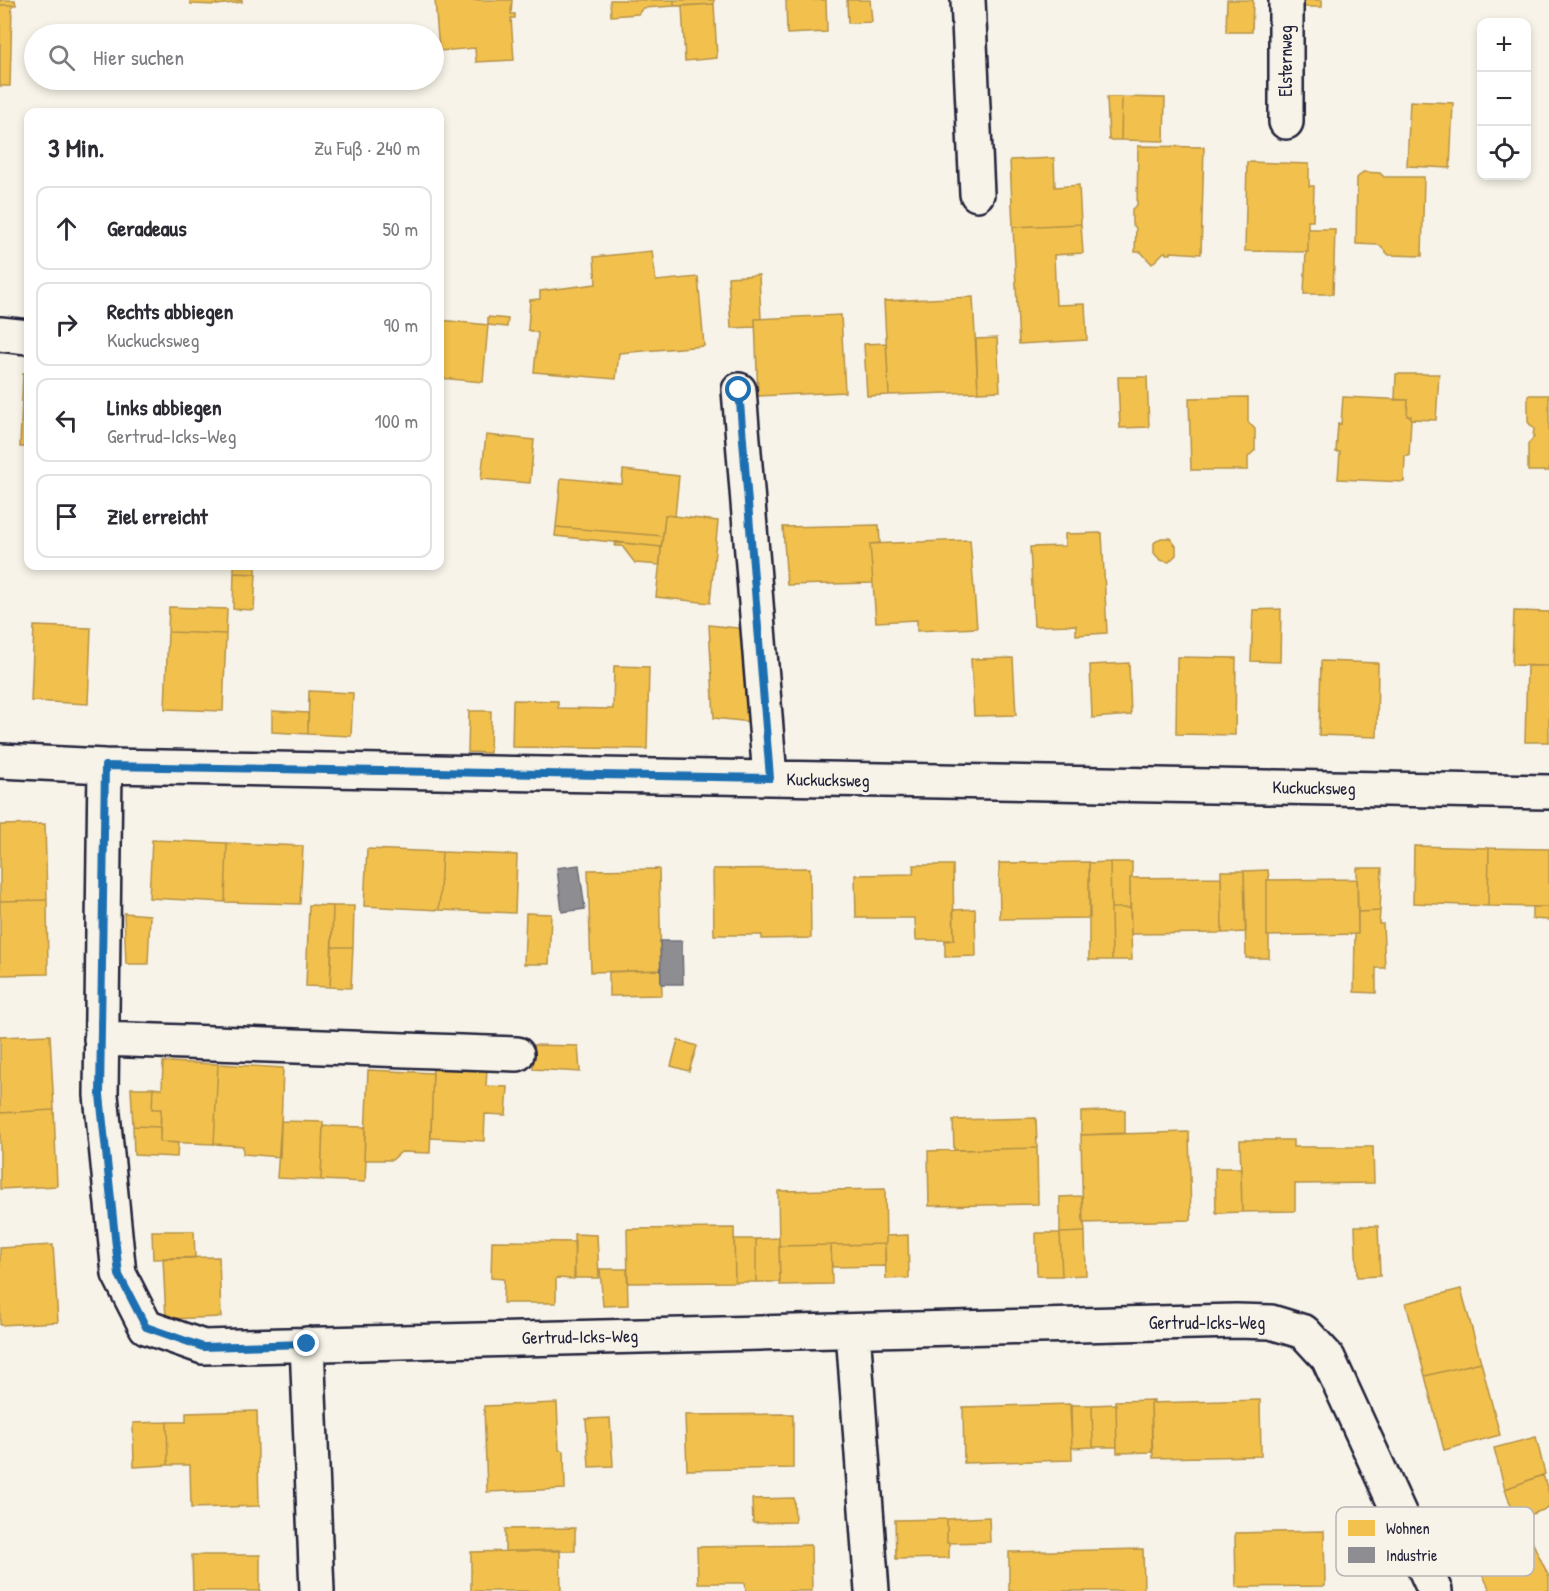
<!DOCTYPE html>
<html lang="de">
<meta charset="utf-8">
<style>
body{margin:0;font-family:"Patrick Hand",sans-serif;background:#f7f7f7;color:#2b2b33}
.controls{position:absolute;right:18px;top:18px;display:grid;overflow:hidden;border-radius:12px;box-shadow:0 3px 9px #0003}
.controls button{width:54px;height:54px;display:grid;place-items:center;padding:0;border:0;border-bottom:2px solid #e1e1e2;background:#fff;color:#2b2b33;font:30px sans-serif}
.stop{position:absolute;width:18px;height:18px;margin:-14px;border:4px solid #1f6fb2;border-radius:50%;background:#fff}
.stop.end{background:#1f6fb2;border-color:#fff;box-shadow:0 2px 6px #0008}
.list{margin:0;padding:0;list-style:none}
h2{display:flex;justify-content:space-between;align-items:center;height:78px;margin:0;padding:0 24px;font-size:26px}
h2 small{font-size:20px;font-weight:400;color:#7c7c81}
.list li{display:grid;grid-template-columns:39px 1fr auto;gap:18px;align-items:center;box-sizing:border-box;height:84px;margin:0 12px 12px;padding:0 12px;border:2px solid #e1e1e2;border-radius:12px}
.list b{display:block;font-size:22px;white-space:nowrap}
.list p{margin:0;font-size:20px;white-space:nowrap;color:#7c7c81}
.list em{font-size:20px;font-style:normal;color:#7c7c81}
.icon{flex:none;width:33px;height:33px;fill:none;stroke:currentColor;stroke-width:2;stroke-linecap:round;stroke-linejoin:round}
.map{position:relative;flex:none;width:1549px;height:1591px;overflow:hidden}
.search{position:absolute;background:#fff;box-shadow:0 3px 9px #0003;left:24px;top:24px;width:420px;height:66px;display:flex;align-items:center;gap:15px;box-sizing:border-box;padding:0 21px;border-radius:33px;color:#7c7c81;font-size:22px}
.panel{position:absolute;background:#fff;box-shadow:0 3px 9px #0003;left:24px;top:108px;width:420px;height:462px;border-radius:12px}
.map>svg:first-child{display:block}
.homes{fill:#f2c14e;stroke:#b49148;stroke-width:1.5}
.industry{fill:#8d8d92;stroke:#6d6d78;stroke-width:1.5}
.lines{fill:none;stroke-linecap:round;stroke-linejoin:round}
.minor-casing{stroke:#22223b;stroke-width:38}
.minor{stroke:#f7f3e8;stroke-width:33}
.route{stroke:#1f6fb2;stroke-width:8}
.labels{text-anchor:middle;stroke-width:6;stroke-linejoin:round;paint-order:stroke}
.street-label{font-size:18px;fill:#22223b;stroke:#f7f3e8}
.key{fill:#f7f3e8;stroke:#b7b4b4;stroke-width:1.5}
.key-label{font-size:16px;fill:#22223b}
</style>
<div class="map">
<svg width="1549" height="1591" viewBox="0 0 1549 1591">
<rect width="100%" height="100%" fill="#f7f3e8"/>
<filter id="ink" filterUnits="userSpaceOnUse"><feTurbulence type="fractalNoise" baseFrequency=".0167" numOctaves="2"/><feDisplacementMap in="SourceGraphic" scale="12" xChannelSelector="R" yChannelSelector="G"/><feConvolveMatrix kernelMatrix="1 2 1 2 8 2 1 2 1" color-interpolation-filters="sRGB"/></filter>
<g filter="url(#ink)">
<!-- homes -->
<path class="homes" d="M0 0H15L16 5H0Z
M190 0H216L217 5 191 4Z
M216 0H242V2L217 5Z
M435 0H512L511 14H515V18H511L514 60 476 62 475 48 439 51Z
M610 0H674V6L643 8 638 14 611 16Z
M674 0H714V4L674 6Z
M786 0H826L827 32 787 34Z
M847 0H870L872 22 848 23Z
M1227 0H1253L1252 32H1226Z
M1300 0H1322V7H1300Z
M714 4 717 58 685 61 682 6Z
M0 5H12L10 86H0Z
M1107 97H1122L1121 140H1109Z
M1122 97 1165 98 1164 141 1121 140Z
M1410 101 1453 103 1450 168 1407 166Z
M1138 146 1204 147 1201 254 1171 252V254H1166V252H1164L1152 264 1141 252H1135L1136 228 1132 224V209L1137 205Z
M1054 158 1055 187 1079 185 1081 224 1013 227 1010 160Z
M1247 162 1309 164V186H1314L1313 221H1308V252L1245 251Z
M1363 172 1380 173 1384 177H1424L1422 256 1389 255 1379 245 1356 244 1357 178Z
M1081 224 1083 253 1054 255 1056 305 1085 304 1087 340 1019 344 1013 227Z
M1308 229H1335L1333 294H1304L1306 252H1308Z
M652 251 656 281 698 277 704 346 619 353 616 379 534 372 538 333 528 330 530 300 540 299V291L596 284 594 257Z
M759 275 761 319H755V327L731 328 728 277Z
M973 297 978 392 889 395 884 301Z
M841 315 845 392 758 396 755 319Z
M488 317 508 319 507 327 488 325Z
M440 320 488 325 483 382 440 378Z
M997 338 1000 391 978 392 976 339Z
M886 343 889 395 867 396 864 344Z
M23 373 28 374V447H20Z
M1396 374H1439L1436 420 1411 419V416H1407L1408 400H1395Z
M1118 377H1147L1149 427 1120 428Z
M1528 395H1549V471H1528V444L1534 437 1533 436 1534 429 1528 422Z
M1248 397V422L1255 429V450L1248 457V470H1191L1189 398Z
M1343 397 1408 400 1407 416H1411V419L1409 456H1405L1404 482 1338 479 1340 452H1336L1338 423 1341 424Z
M486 435 534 440 530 483 481 479Z
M623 470 679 476 675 516 665 515 663 536 556 527 561 478 622 484Z
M665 515 718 521 710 603 656 597Z
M879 525 880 543 870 544 873 583 787 585 783 527Z
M556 527 663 536 661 547 555 536Z
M1102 533 1107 633 1076 635V625L1034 626 1030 547 1065 546V534Z
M1161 538H1170L1176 546V555L1169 562 1160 560 1154 553V543Z
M970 540 977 628 917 631V620L876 622 870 544Z
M616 542 661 547 660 565 635 563 622 546H615Z
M234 566H256V574L234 573Z
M234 573 256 574 254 610 233 609Z
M169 607 227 609 226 634 168 632Z
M1281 609 1280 662 1251 661 1253 610Z
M1514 611 1549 612V666L1512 665Z
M709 625 746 629 751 722 714 718Z
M34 626 91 628 88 704 31 701Z
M168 632 226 634 223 711 165 709Z
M1177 657 1236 658 1235 735 1176 734Z
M1013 658 1016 715 974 716 971 659Z
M1321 661 1378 663 1377 737 1319 735Z
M1129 663 1131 715 1092 718 1090 665Z
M614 666 649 667 647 749 512 747 513 700 558 701V708L613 709Z
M1527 666H1549V742H1525Z
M309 691 353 693 351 736 308 734Z
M272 711 308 713V734L272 732Z
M469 711H491L490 753 468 752Z
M45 824 47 900 0 901V825Z
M152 840 227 843 225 902 149 898Z
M227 843 303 846 300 904 225 902Z
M1414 846 1489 848 1488 906 1413 903Z
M1489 848 1549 849V907L1488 906Z
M367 849 442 852 439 910 364 906Z
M442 852 517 855 515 913 439 910Z
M1089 862 1090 918 1000 919 999 863Z
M1110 862H1132V878H1130V908H1111Z
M1110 862 1112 960H1089V863Z
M914 865H953L954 940H916L915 918H856L855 875 913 874Z
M810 868 811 938 762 939V935H714L713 869Z
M1357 868H1382L1380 911 1358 912Z
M659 869 661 970 591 972 588 870Z
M1268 870 1269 880H1267V936H1269V958H1246L1244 871Z
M1221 871H1244L1246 932 1222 933Z
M1221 877 1222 933 1131 934 1130 878Z
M1357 879 1358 934 1267 936V880Z
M47 900 48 974 0 975V901Z
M309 905 333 906 330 987 306 986Z
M333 906H354L353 947H332Z
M1532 907H1549V920L1532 919Z
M1111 908H1130L1132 960H1112Z
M975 909 976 956 945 957V941L954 940 953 910Z
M1380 911 1379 924H1383L1385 968H1376V993L1354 992 1355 934H1358V912Z
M124 913 150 915 148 964H126Z
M526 913 551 914 549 964H524Z
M332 947H353L351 988 330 987Z
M661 970 662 995 609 996V972Z
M50 1035 54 1110 0 1113V1037Z
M678 1040 697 1046 689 1071 671 1066Z
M534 1045 578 1046 580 1072 533 1069Z
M163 1062 218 1064 214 1144 160 1142 161 1109H152L153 1088 162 1089Z
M218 1064 283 1068 280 1157 243 1154V1146L214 1144Z
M433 1065 487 1068 486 1086 508 1087 506 1115 485 1114 484 1141 431 1138Z
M368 1070 433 1073 430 1153 401 1152 392 1160H364Z
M131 1088H153L152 1109H161L160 1127 133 1126Z
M54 1110 57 1186 0 1189V1113Z
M1125 1110V1133L1081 1135V1112Z
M1036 1118 1037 1148 954 1150 953 1120Z
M281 1121 323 1122 321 1180 277 1178Z
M133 1126 160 1127V1142L178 1143 177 1157 134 1155Z
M323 1126 365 1127 364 1160H366L365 1182 321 1180Z
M1189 1132 1191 1220 1083 1223 1081 1135Z
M1240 1140H1293V1147H1373L1374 1183 1295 1184V1211L1242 1212Z
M1037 1148 1038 1204 929 1206 928 1151Z
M1215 1168H1241L1242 1212 1216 1213Z
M885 1189 886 1244 779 1246 778 1191Z
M1082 1196 1083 1223 1084 1222 1085 1232 1060 1233V1197Z
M1355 1226H1378L1380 1276 1357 1277Z
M734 1228 735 1282 628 1283 627 1229Z
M152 1231H194L195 1258 153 1259Z
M1085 1232 1086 1275 1062 1276 1060 1233Z
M1036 1233H1060L1062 1276H1037Z
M574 1234 597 1235 599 1278H575Z
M908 1235 909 1278 886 1279 885 1244H886V1236Z
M779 1238 780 1282H756V1239Z
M734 1239H756V1282H735Z
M492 1241 575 1242 574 1279 556 1278V1303H503L504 1279 491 1278Z
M885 1244V1266L832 1267 831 1245Z
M53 1245 58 1322 0 1325V1248Z
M831 1245 832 1284 780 1285 779 1246Z
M219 1257 221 1317 166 1319 163 1258Z
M600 1269H627L628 1305 603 1306Z
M1461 1289 1481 1362 1425 1376 1406 1303Z
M1481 1362 1500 1435 1444 1450 1425 1376Z
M1154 1400V1403H1151L1152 1452 1117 1453 1116 1404H1115V1401Z
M1260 1400 1261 1456 1153 1458 1151 1403Z
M557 1403 559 1450 564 1451 565 1489 487 1492 484 1406Z
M1071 1404 1072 1460 964 1463 963 1407Z
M1116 1404 1117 1447H1093L1092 1405Z
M1070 1405H1092L1093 1447 1072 1448Z
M257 1411 259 1506 191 1508 190 1465H168L167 1422H186V1413Z
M793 1414V1468L687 1470 685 1415Z
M610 1418 613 1466 589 1467 586 1419Z
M167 1422 168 1465 134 1467 133 1423Z
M1536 1437 1545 1474 1505 1489 1494 1448Z
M1543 1475 1549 1493V1508L1520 1518 1517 1510 1513 1512 1505 1489Z
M794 1498 795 1522 753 1523 752 1499Z
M1517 1510 1549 1577V1591H1487L1490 1590 1464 1536Z
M989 1517 990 1542 947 1543V1519Z
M947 1519V1543H949V1558L896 1559 895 1520Z
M575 1528V1551H505V1529Z
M1324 1531 1325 1586 1236 1587 1235 1533Z
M811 1545 812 1591H746L745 1583H698L697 1547Z
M1143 1549 1144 1591H1009V1552Z
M560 1550 561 1591H471V1552Z
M192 1555H260V1591H193Z"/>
<!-- industry -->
<path class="industry" d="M579 865 585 909 562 912 557 868Z
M660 941H682L683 984H661Z"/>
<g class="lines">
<!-- minor casing -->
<g class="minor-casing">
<path id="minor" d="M968 0 977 194
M1286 122V0
M0 334 28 337
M739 390 770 778
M0 761 105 766 1549 792
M105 766 101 1095 119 1274 146 1327 203 1347 1236 1321 1271 1322 1304 1332 1328 1358 1435 1591
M101 1039 517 1054
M853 1331 872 1591
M307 1344 317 1591"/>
</g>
<!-- minor -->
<use href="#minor" class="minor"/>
</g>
</g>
<g class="lines" filter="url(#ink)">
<!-- route -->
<path class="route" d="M307 1344 203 1347 146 1327 119 1275 100 1095 105 766 770 778 739 390"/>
</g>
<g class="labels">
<!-- street labels -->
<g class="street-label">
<text transform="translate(1286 61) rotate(-90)" y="6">Elsternweg</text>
<text transform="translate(828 780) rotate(1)" y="6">Kuckucksweg</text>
<text transform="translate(1314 788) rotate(1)" y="6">Kuckucksweg</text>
<text x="1207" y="1329">Gertrud-Icks-Weg</text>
<text transform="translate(580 1337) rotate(-1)" y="6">Gertrud-Icks-Weg</text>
</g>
</g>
<!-- legend -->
<rect x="1336" y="1507" width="198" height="69" rx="9" class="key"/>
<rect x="1348" y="1520" width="27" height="16" fill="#f2c14e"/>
<rect x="1348" y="1547" width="27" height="16" fill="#8d8d92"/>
<g class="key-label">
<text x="1386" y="1534">Wohnen</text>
<text x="1386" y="1561">Industrie</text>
</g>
</svg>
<div class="controls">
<button>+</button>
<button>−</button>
<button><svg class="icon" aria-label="locate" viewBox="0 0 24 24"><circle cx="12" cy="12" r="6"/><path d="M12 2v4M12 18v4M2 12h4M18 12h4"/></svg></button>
</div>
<div class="stop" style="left:739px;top:390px"></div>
<div class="stop end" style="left:307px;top:1344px"></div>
<div class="search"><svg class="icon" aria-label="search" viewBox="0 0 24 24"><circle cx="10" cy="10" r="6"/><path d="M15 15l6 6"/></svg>Hier suchen</div>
<section class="panel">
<h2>3 Min.<small>Zu Fuß · 240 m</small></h2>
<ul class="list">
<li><svg class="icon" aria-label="ahead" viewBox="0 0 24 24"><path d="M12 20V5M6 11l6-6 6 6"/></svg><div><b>Geradeaus</b></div><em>50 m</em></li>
<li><svg class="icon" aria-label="right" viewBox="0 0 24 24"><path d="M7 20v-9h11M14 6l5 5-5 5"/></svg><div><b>Rechts abbiegen</b><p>Kuckucksweg</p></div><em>90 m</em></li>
<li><svg class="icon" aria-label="left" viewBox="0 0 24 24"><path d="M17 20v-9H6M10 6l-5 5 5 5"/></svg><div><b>Links abbiegen</b><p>Gertrud-Icks-Weg</p></div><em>100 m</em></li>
<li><svg class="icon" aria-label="arrive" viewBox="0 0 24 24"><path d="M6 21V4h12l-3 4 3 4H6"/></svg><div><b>Ziel erreicht</b></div></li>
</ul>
</section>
</div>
